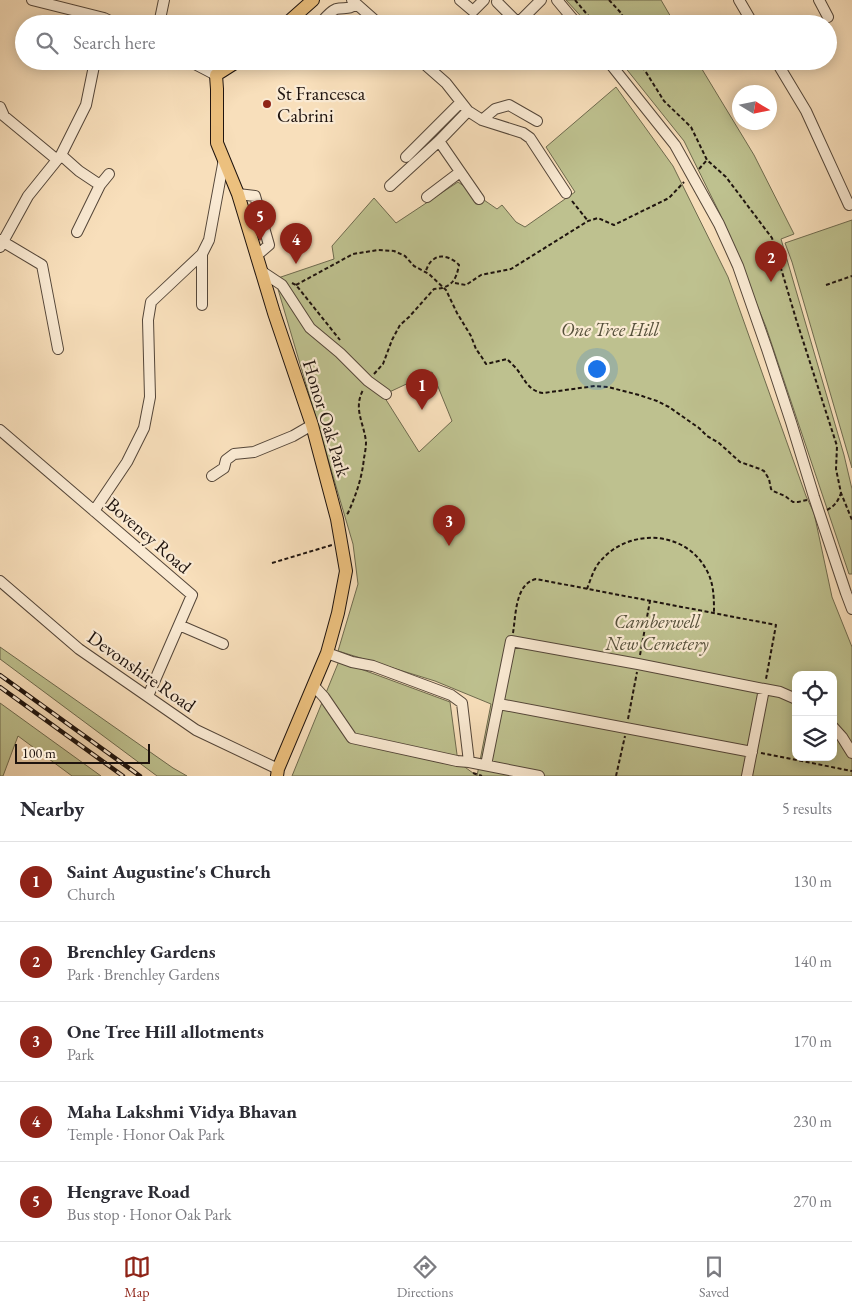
<!DOCTYPE html>
<meta charset="utf-8">
<style>
body{margin:0;font-family:"EB Garamond",serif;background:#f7f7f7;color:#2b2b33}
.controls{position:absolute;right:15px;bottom:15px;display:grid;overflow:hidden;border-radius:10px;box-shadow:0 2px 12px #0003}
.controls button{width:45px;height:45px;display:grid;place-items:center;padding:0;border:0;border-bottom:1px solid #e1e1e2;background:#fff;color:#2b2b33;font:25px sans-serif}
.compass{position:absolute;left:732px;top:85px;width:45px;height:45px;border-radius:50%;background:#fff;box-shadow:0 2px 12px #0003;rotate:100deg}
.scale{position:absolute;left:15px;bottom:12px;width:135px;box-sizing:border-box;padding-left:5px;border:2px solid #1e130e;border-top:0;font-size:14px;line-height:18px;white-space:nowrap;color:#1e130e;-webkit-text-stroke:4px #faead3;paint-order:stroke}
.you{position:absolute;left:596px;top:368px;width:18px;height:18px;margin:-12px;border:4px solid #fff;border-radius:50%;background:#1a73e8;box-shadow:0 0 0 8px #1a73e833}
.badge{display:grid;place-items:center;width:32px;height:32px;border-radius:50%;background:#8f2418;color:#fff;font-size:16px;font-weight:700}
.pin{position:absolute;translate:-50% -41px;filter:drop-shadow(0 1px 2px #0008)}
.pin::after{content:'';position:absolute;top:26px;width:18px;height:15px;background:inherit;clip-path:polygon(0 0,100% 0,50% 100%)}
.list{margin:0;padding:0;list-style:none}
h2{display:flex;justify-content:space-between;align-items:center;height:65px;margin:0;padding:0 20px;font-size:21px}
h2 small{font-size:16px;font-weight:400;color:#7c7c81}
.list li{display:grid;grid-template-columns:32px 1fr auto;gap:15px;align-items:center;box-sizing:border-box;height:80px;padding:0 20px;border-top:1px solid #e1e1e2}
.list b{display:block;font-size:19px;white-space:nowrap}
.list p{margin:0;font-size:16px;white-space:nowrap;color:#7c7c81}
.list em{font-size:16px;font-style:normal;color:#7c7c81}
.icon{flex:none;width:28px;height:28px;fill:none;stroke:currentColor;stroke-width:2;stroke-linecap:round;stroke-linejoin:round}
.map{position:relative;flex:none;width:852px;height:776px;overflow:hidden}
.search{position:absolute;background:#fff;box-shadow:0 2px 12px #0003;left:15px;right:15px;top:15px;height:55px;display:flex;align-items:center;gap:12px;box-sizing:border-box;padding:0 18px;border-radius:28px;color:#7c7c81;font-size:19px}
.sheet{height:465px;background:#fff}
nav{display:flex;justify-content:space-around;align-items:center;box-sizing:border-box;height:70px;border-top:1px solid #e1e1e2;background:#fff;font-size:14px;color:#7c7c81}
nav a{display:grid;justify-items:center;gap:2px}
nav .on{color:#8f2418}
.map>svg:first-child{display:block}
.green{fill:#bec18f;stroke:#6e6a4e;fill-rule:evenodd}
.lines{fill:none;stroke-linecap:round;stroke-linejoin:round}
.minor-casing{stroke:#544639;stroke-width:12}
.major-casing{stroke:#1e130e;stroke-width:14}
.path{stroke:#1e130e;stroke-width:2;stroke-dasharray:4 2.5;stroke-linecap:butt}
.minor{stroke:#faead3;stroke-width:10}
.major{stroke:#ecc07e;stroke-width:12}
.rail-casing{stroke:#1e130e;stroke-width:4.5}
.rail{stroke:#faead3;stroke-width:2.5;stroke-dasharray:8;stroke-linecap:butt}
.poi-dot{fill:#8f2418;stroke:#faead3;stroke-width:2}
.labels{text-anchor:middle;stroke-width:4.5;stroke-linejoin:round;paint-order:stroke}
.poi-label{font-size:19px;fill:#1e130e;stroke:#faead3;text-anchor:start}
.park-label{font-size:19px;font-style:italic;fill:#56503b;stroke:#faead3}
.street-label{font-size:19px;fill:#1e130e;stroke:#faead3}
</style>
<div class="map">
<svg width="852" height="776" viewBox="0 0 852 776">
<rect width="100%" height="100%" fill="#f8dfbb"/>
<filter id="stains"><feTurbulence type="fractalNoise" baseFrequency=".004" numOctaves="4"/><feColorMatrix values="0 0 0 0 .2 0 0 0 0 .09 0 0 0 0 .02 0 0 0 .5 -.17"/></filter>
<radialGradient id="worn" r=".72"><stop offset=".6" stop-color="#630" stop-opacity="0"/><stop offset="1" stop-color="#630" stop-opacity=".3"/></radialGradient>
<!-- green -->
<path class="green" d="M566 0H661L675 24H588Z
M620 61H697L754 155 794 234 781 239 844 455 852 489V574H849L766 327 720 214 684 141Z
M616 87 673 166 728 277 806 496 814 513 832 597 852 647V776H292L339 661 450 702 458 762 477 776 491 704 435 681 338 651 358 584 353 544 275 279 334 259 332 246 374 198 396 223 458 182 497 209 502 205 516 222 525 227 575 192 546 147ZM432 372 452 421 419 452 383 395ZM796 675H833V757H796Z
M852 220V468L792 262 785 243Z
M0 647 173 768 187 776H157L0 659Z
M0 703 101 776H72L18 736 3 776H0Z"/>
<g class="lines">
<!-- minor casing -->
<g class="minor-casing">
<path id="minor" d="M32 0 104 18 116 24
M352 0 379 24
M460 0 473 11 484 0
M557 0 577 24
M739 0 753 24
M819 0 828 17
M497 2 518 23
M159 24 164 0
M320 24C325 18 329 12 336 9 344 7 350 10 356 4
M519 24 518 23 541 0
M189 61 216 75
M421 61 446 83 468 111 482 120 523 133 530 138 566 193
M608 61 675 145 719 224 738 266 767 349 791 422 814 497 846 593 852 609
M776 61 806 111 849 205 852 204
M0 107 4 116 56 159
M482 120 495 109 509 105 537 121
M439 141 479 199
M61 155 79 171 100 185
M406 157 461 102
M390 186 439 141 468 111
M238 194 255 196 269 245 256 256
M427 197 460 172
M77 232 100 185 109 174
M0 240 42 265 58 349
M0 247 28 196 61 155 86 105 95 61
M202 254V305
M261 271 282 285 310 328 340 353 368 381 386 394
M0 430 192 595 148 696
M212 476 224 468 226 460 234 454 254 452 293 436 312 425
M94 511 127 462 144 428 150 397 148 320 151 302 202 254 209 240 224 159
M0 581 79 649 196 730 278 769
M179 625 223 644
M327 653 352 662 373 666 451 695 462 703 469 762
M313 685 324 697 352 738 457 761 469 762 539 776
M499 704 752 752
M833 727 842 737 852 753
M486 765 511 641 638 664 764 689 780 692 796 699
M747 776 764 689"/>
</g>
<!-- major casing -->
<g class="major-casing">
<path id="major" d="M286 24 313 0
M238 61 216 75 217 89V143L238 194 274 313 312 425 337 519 346 571 338 613 327 653 278 769 277 776"/>
</g>
<!-- path -->
<path class="path" d="M575 0 591 19 597 24
M609 0 622 14 623 24
M639 61 664 101 691 127 707 160 726 177 772 238 796 319 837 446 836 469 841 493 852 520
M699 169 707 160
M572 201 588 221
M292 283 296 285 340 340
M455 283 466 285 481 275 511 269 588 221 598 218 614 225 669 198 684 182
M296 285 353 254 378 250 394 251 405 256 414 266 429 274 446 290 457 313 471 336 476 349 481 356 486 364 507 359C510 362 513 365 516 368 524 378 528 391 543 393L595 386 608 387 639 395 657 401 669 407 699 428 707 436 719 443 740 462 760 469 764 471 769 479 771 489 773 491 785 496 793 502H798L807 500
M826 285 852 276
M374 374 383 364 392 340 400 325 409 317 434 289C451 288 456 281 459 265 454 259 441 253 434 259 429 262 427 268 425 273
M827 510C835 506 838 501 841 493
M347 514 348 513C356 495 362 478 364 458 365 453 366 447 366 442 364 423 353 409 363 390
M272 563 332 545
M587 589C590 581 593 571 598 564 627 526 689 529 709 575 714 587 714 600 714 613
M513 633C516 615 515 584 536 579L776 625 766 679
M640 655 650 601
M628 719 637 672
M761 753 852 771
M473 773 482 776
M616 776 625 736"/>
<!-- minor -->
<use href="#minor" class="minor"/>
<!-- major -->
<use href="#major" class="major"/>
<!-- rail casing -->
<g class="rail-casing">
<path id="rail" d="M0 675 140 776
M0 687 123 776"/>
</g>
<!-- rail -->
<use href="#rail" class="rail"/>
</g>
<!-- markers -->
<circle class="poi-dot" cx="267" cy="104" r="5"/>
<g class="labels">
<!-- poi labels -->
<g class="poi-label">
<text x="277" y="100">St Francesca<tspan x="277" dy="22">Cabrini</tspan></text>
</g>
<!-- park labels -->
<g class="park-label">
<text x="610" y="336">One Tree Hill</text>
<text x="657" y="628">Camberwell<tspan x="657" dy="22">New Cemetery</tspan></text>
</g>
<!-- street labels -->
<g class="street-label">
<text transform="translate(327 418) rotate(73)" y="7">Honor Oak Park</text>
<text transform="translate(149 535) rotate(41)" y="7">Boveney Road</text>
<text transform="translate(142 671) rotate(35)" y="7">Devonshire Road</text>
</g>
</g>
<rect width="100%" height="100%" filter="url(#stains)"/>
<rect width="100%" height="100%" fill="url(#worn)"/>
</svg>
<div class="controls">
<button><svg class="icon" aria-label="locate" viewBox="0 0 24 24"><circle cx="12" cy="12" r="6"/><path d="M12 2v4M12 18v4M2 12h4M18 12h4"/></svg></button>
<button><svg class="icon" aria-label="layers" viewBox="0 0 24 24"><path d="M12 4l9 5-9 5-9-5zM3 14l9 5 9-5"/></svg></button>
</div>
<svg class="compass" viewBox="-18 -18 36 36"><path d="M0-13l5 13h-10z" fill="#e53935"/><path d="M0 13l5-13h-10z" fill="#7c7c81"/></svg>
<div class="scale">100 m</div>
<div class="you"></div>
<div class="pin badge" style="left:422px;top:410px">1</div>
<div class="pin badge" style="left:771px;top:282px">2</div>
<div class="pin badge" style="left:449px;top:546px">3</div>
<div class="pin badge" style="left:296px;top:264px">4</div>
<div class="pin badge" style="left:260px;top:241px">5</div>
<div class="search"><svg class="icon" aria-label="search" viewBox="0 0 24 24"><circle cx="10" cy="10" r="6"/><path d="M15 15l6 6"/></svg>Search here</div>
</div>
<section class="sheet">
<h2>Nearby<small>5 results</small></h2>
<ul class="list">
<li><span class="badge">1</span><div><b>Saint Augustine's Church</b><p>Church</p></div><em>130 m</em></li>
<li><span class="badge">2</span><div><b>Brenchley Gardens</b><p>Park · Brenchley Gardens</p></div><em>140 m</em></li>
<li><span class="badge">3</span><div><b>One Tree Hill allotments</b><p>Park</p></div><em>170 m</em></li>
<li><span class="badge">4</span><div><b>Maha Lakshmi Vidya Bhavan</b><p>Temple · Honor Oak Park</p></div><em>230 m</em></li>
<li><span class="badge">5</span><div><b>Hengrave Road</b><p>Bus stop · Honor Oak Park</p></div><em>270 m</em></li>
</ul>
</section>
<nav>
<a class="on"><svg class="icon" aria-label="map" viewBox="0 0 24 24"><path d="M3 6l6-2 6 2 6-2v14l-6 2-6-2-6 2zM9 4v14M15 6v14"/></svg>Map</a>
<a><svg class="icon" aria-label="directions" viewBox="0 0 24 24"><path d="M12 3l9 9-9 9-9-9zM9 14v-3h6M13 9l2 2-2 2"/></svg>Directions</a>
<a><svg class="icon" aria-label="saved" viewBox="0 0 24 24"><path d="M7 4h10v16l-5-4-5 4z"/></svg>Saved</a>
</nav>
